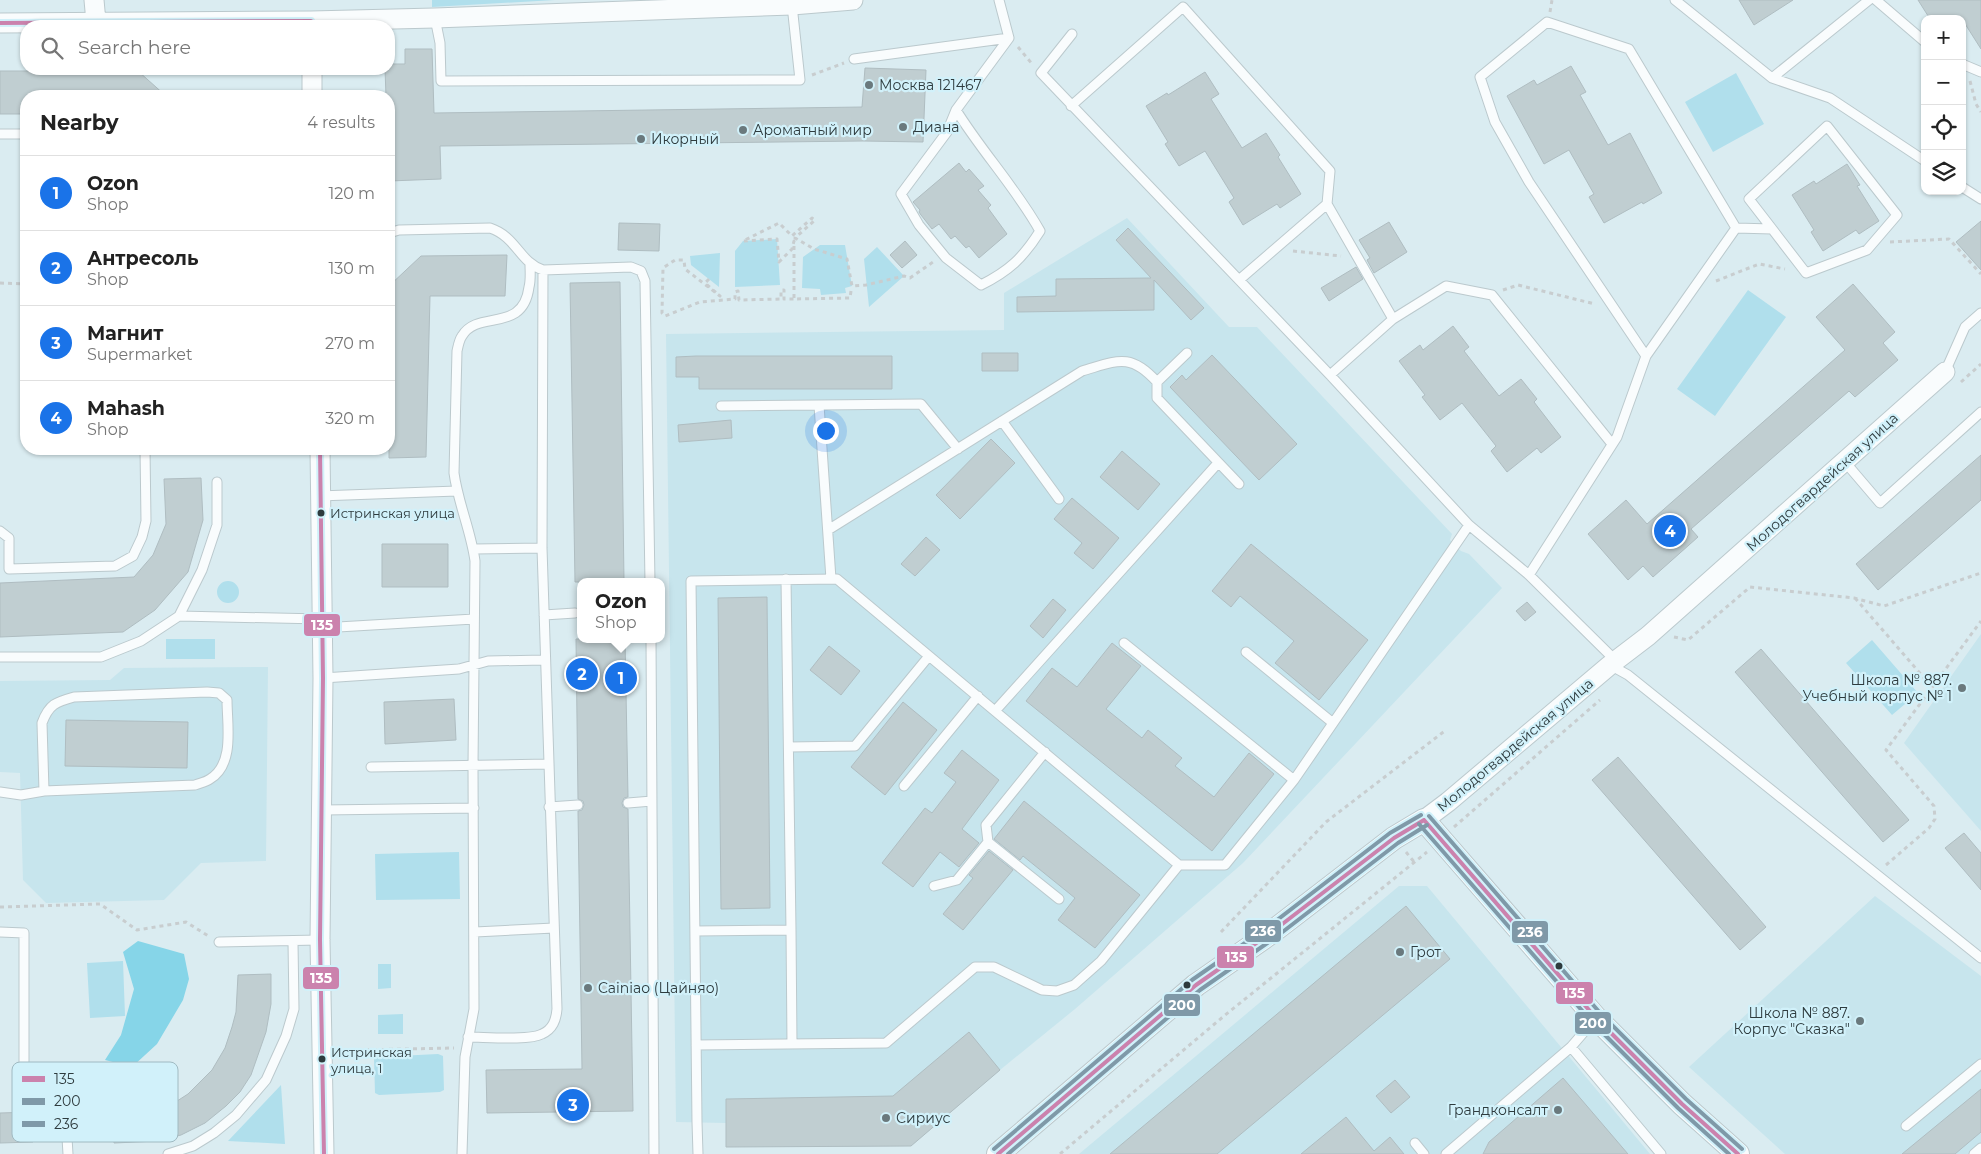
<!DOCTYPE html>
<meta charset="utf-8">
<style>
body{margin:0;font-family:Montserrat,sans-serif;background:#f6f6f6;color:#222}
.controls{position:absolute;right:15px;top:15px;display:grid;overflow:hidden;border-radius:10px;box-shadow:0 1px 4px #0004}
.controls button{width:45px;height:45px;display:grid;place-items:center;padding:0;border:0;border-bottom:1px solid #e0e0e0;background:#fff;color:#222;font:25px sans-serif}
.you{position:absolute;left:825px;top:430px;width:18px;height:18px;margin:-12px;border:4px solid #fff;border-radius:50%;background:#1a73e8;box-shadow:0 0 0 8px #1a73e833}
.badge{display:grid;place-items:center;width:32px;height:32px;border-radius:50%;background:#1a73e8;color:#fff;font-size:16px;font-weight:700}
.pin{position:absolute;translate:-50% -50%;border:2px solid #fff;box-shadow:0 1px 5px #0006}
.popup{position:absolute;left:577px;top:578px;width:88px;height:65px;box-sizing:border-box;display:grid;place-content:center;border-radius:10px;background:#fff;filter:drop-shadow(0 1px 4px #0005);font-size:16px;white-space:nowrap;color:#767676}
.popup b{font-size:19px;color:#222}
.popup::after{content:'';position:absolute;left:50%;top:100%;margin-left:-10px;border:10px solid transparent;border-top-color:#fff}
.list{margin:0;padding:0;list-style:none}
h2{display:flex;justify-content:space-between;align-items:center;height:65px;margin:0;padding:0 20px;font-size:21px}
h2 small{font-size:16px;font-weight:400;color:#767676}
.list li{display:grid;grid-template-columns:32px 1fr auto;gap:15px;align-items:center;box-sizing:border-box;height:75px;padding:0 20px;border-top:1px solid #e0e0e0}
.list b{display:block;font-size:19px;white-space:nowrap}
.list p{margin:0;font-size:16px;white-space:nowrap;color:#767676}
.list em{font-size:16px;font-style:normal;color:#767676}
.icon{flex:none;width:28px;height:28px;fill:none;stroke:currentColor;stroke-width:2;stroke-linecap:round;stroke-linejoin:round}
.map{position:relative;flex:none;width:1981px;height:1154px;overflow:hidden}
.search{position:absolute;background:#fff;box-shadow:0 1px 4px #0004;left:20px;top:20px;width:375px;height:55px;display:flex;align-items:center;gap:12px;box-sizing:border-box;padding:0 18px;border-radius:20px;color:#767676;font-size:19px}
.panel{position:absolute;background:#fff;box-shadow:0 1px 4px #0004;left:20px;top:90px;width:375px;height:365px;border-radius:20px}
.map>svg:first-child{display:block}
.built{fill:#c7e5ed}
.green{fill:#b0dfec}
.forest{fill:#86d5e8}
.building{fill:#c0ced1;stroke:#afbdc1}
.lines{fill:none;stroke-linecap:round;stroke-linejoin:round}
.service-casing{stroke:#bbc9cd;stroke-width:11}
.minor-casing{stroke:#bbc9cd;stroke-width:21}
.tertiary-casing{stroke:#bbc9cd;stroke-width:24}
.path{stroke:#c8cdcf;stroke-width:3;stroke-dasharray:4 4;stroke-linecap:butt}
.service{stroke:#f9fcfd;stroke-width:9}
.minor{stroke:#f9fcfd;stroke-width:19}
.tertiary{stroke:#f9fcfd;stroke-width:22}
.bus-1-casing{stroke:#d1f1fa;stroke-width:8}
.bus-2-casing{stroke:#d1f1fa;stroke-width:8}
.bus-3-casing{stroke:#d1f1fa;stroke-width:8}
.bus-1{stroke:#cb82ad;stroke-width:4}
.bus-2{stroke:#7f99a8;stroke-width:4}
.bus-3{stroke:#7f99a8;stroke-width:4}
.poi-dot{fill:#6a797d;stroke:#d1f1fa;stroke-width:2}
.bus-dot{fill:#2e3b3e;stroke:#d1f1fa;stroke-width:2}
.labels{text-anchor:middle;stroke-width:4.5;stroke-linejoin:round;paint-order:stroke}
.bus-label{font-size:13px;fill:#2e3b3e;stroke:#d1f1fa;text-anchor:start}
.poi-label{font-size:14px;fill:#2e3b3e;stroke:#d1f1fa;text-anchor:start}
.street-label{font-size:14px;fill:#2e3b3e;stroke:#d1f1fa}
.key{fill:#d1f1fa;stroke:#a0bac2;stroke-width:1}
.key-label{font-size:14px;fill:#2e3b3e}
.line-badge{stroke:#d1f1fa;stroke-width:2}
.badge-label{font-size:14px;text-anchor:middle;font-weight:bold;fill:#fff}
</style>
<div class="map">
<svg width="1981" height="1154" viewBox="0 0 1981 1154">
<rect width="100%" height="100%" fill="#daecf1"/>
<!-- built -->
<path class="built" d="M1127 218 1229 327H1257L1452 534 1450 540 1461 551 1469 554 1502 588 1243 863 1075 1009 1000 1070 911 1146 726 1147V1123L676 1122 666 334 1004 330V293Z
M1981 634V831L1904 743Z
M268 667 266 861 201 863 164 900 46 903 23 880 20 773 0 772V681L110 680 124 668Z
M1399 886H1427L1650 1154H1079Z
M1875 896 1981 976V1154H1785L1689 1067Z"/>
<!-- green -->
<path class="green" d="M432 0H555L432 7Z
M1736 73 1764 124 1713 152 1685 102Z
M777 239 780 285 735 287V251L743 241Z
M820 245H845L852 286 845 288 846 293 821 295 820 289 802 288 803 257Z
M877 247 904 276 869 307 864 259Z
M720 253 719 287 691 265 690 256Z
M1748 290 1786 317 1715 416 1677 389Z
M217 592a11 11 0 1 1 22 0a11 11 0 1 1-22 0Z
M166 639H215V659H166Z
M1872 640 1918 693 1892 715 1846 663Z
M459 852 460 899 376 900 375 854Z
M123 961 125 1016 90 1018 87 963Z
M378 964H391V988L378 989Z
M403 1014V1034H378V1015Z
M438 1054 443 1056 444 1090 440 1092 379 1095 375 1093 374 1058 378 1057Z
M281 1085 285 1144 228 1141Z"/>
<!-- forest -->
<path class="forest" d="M138 941 184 954 189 979 183 1000 157 1044 132 1067 105 1060 121 1035 134 989 123 952Z"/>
<!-- building -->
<path class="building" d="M1739 0H1793L1754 25Z
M1918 0H1981V49L1962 19H1930Z
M405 49H432L434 113 862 107 865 68 926 70 923 142 863 141 440 146 441 179 389 181V96H386L385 69H389V64H405Z
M1571 66 1586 92 1580 95 1608 145 1630 133 1662 193 1643 204 1642 202 1604 223 1589 197 1594 194 1569 150 1544 164 1507 96 1534 80 1537 85Z
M0 71H138L166 96H26V114H0Z
M1205 72 1219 94 1211 99 1242 148 1266 133 1280 155 1278 157 1301 194 1280 208 1277 204 1243 225 1229 202 1234 198 1205 151 1179 166 1165 144 1168 142 1146 106 1167 93 1168 95Z
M959 163 966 172 969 169 984 186 978 190 991 205 988 208 1007 234 979 258 969 246 966 248 955 236 951 239 939 224 932 229 921 215 919 212 920 210 913 202Z
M1847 164 1860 185 1857 186 1879 221 1859 234 1856 230 1823 251 1811 232 1814 230 1792 195 1814 181 1816 184Z
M1981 221V270L1956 242Z
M1389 222 1407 252 1374 273 1367 260 1370 258 1359 240Z
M619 223 660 224 659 251 618 250Z
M1128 228 1204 308 1191 320 1154 280V310L1017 312V297L1056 296V279L1151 278 1116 240Z
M905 241 917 255 902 268 890 255Z
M507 255 505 296H430L426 457 389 458V286L421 256Z
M1356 267 1363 279 1329 301 1321 288Z
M620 282 624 582H575L570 283Z
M1853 284 1895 332 1883 343 1898 360 1855 397 1849 391 1691 529 1698 537 1653 577 1643 566 1628 580 1588 534 1626 500 1647 524 1845 350 1816 317Z
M1453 326 1469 347 1464 351 1499 396 1521 379 1537 399 1534 402 1561 437 1541 453 1537 448 1507 472 1491 451 1496 446 1462 403 1440 420 1422 397 1425 395 1399 361 1420 345 1423 350Z
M982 353H1018V371H982Z
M1212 355 1297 444 1259 480 1170 387 1182 375 1186 380Z
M696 356H892V389H699V377H676V357Z
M731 420 732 438 679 442 678 425Z
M991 439 1015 463 960 519 936 495Z
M1122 451 1160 484 1138 510 1100 477Z
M1981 455V500L1878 590 1856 564Z
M201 478 203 520 188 572 155 610 123 632 0 637V583L134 577 153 555 166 524 164 479Z
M1072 498 1119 538 1093 569 1074 553 1082 543 1054 519Z
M926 537 940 550 915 576 901 564Z
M382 544H448V587H382Z
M1251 544 1368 640 1319 700 1275 663 1294 641 1240 596 1231 607 1212 591Z
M767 597 770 908 721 909 718 598Z
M1053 599 1066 610 1043 638 1030 626Z
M1527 602 1536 612 1525 621 1516 611Z
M576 639H625L628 797 624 798 622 803 623 807 628 809 633 1111 487 1113 486 1070 582 1069 578 811 582 810 584 805 583 801 578 799Z
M1112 643 1141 666 1106 709 1142 738 1148 730 1182 758 1175 766 1214 797 1249 753 1274 774 1212 851 1026 701 1052 668 1077 687Z
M829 646 860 671 841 695 810 670Z
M1761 649 1909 820 1883 842 1735 672Z
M454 699 456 740 385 744 384 702Z
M903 702 937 730 885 795 851 767Z
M66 720 188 722 187 768 65 766Z
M962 750 999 780 962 829 979 843 959 867 940 852 913 887 882 863 925 808 932 813 956 782 944 773Z
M1618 757 1766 927 1740 950 1592 780Z
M1024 801 1140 895 1095 948 1058 920 1075 898 1023 856 1020 860 994 839Z
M1964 833 1981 853V890L1945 848Z
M989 851 1013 870 963 930 943 914 973 878 969 875Z
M1406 906 1450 959 1217 1154H1110Z
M271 974V1004L266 1032 251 1075 240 1092 226 1106 205 1123 181 1135 157 1141 114 1143V1109L158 1106 174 1103 188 1094 212 1070 225 1048 232 1027 236 1012 238 975Z
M969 1032 1000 1070 911 1146 726 1147V1099L893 1096Z
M1563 1078 1628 1154H1483L1489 1142Z
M1395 1080 1410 1097 1391 1113 1376 1096Z
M1981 1089V1132L1955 1154H1902Z
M32 1112 33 1142 0 1143V1113Z
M1346 1117 1374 1151 1390 1137 1404 1154H1301Z"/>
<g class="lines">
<!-- service casing -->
<g class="service-casing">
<path id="service" d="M1675 0 1772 78 1830 98 1925 161
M1876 0 1925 42
M435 18 440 43 441 81 800 80 792 5
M1072 34 1041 73 1330 375 1469 525 1529 575 1616 661
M854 59 1009 38
M1962 64 1981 72
M1772 78 1869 0
M1071 106 1183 7 1330 171 1327 204 1239 280
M956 110C982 152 1016 188 1040 231 1023 258 1009 271 981 285L946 258 919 225 901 194 947 132 956 110 1009 38 999 0
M1827 126 1897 215 1867 250 1806 273 1749 199Z
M0 134H26
M1962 187 1981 199
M1327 204 1393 319
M389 233 399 230 490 228C517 237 519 262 543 270L631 267 641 271 645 281 650 582
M1646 356 1529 182 1495 122 1480 77 1547 22 1629 49 1736 228
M1945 372 1965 327 1981 313
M1330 375 1393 319 1446 286 1492 295 1612 444
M1157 382 1187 353
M819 405 921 404 958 449
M721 406 819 405 831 579
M1002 421 1059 499
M159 449H216
M1845 462 1880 503 1981 412
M217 482V525L202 570 179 616 321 619
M319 496 457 491
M828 530 1082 371C1117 361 1130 352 1157 382V398L1239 484
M0 531 9 538V569L115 566 133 556 142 537 146 521 145 449
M474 549 542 548
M1529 575 1617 437 1646 356 1736 228 1772 229
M544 615 575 613
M321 628 474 619
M651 639 654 1154
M1124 643 1294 780 1225 865H1179
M1246 652 1333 723
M0 657H101L141 641 179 616
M1610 665 1628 675 1981 958
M323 678 459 669 488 661 545 660
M995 711 1218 463
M789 747 855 746 929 656
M1045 752 986 825 988 842 1059 899
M371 767 548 764
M1294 780 1469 525
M904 786 978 696
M0 792 21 795 44 791 195 785C200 783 206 782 210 779 235 764 227 725 227 700L219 693 207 692 74 697C56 702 49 704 42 723L44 791
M628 803 652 801
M549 807 578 805
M323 810 474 808
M934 886 957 880 988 842
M791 930 792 1044
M695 931 791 930 786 579
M0 932 24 933V1074L64 1088 68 1154
M475 932 554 928
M219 942 320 940
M468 1037C485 1037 529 1041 542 1034 553 1029 556 1020 557 1009L542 548 543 270
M696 1045 886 1043 975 967H994L1042 990 1057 991 1074 985 1101 961 1179 865 837 579 691 581 697 1122 698 1154
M1571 1047 1661 1154
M1906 1126 1981 1064
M1415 1143 1424 1154
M168 1154 193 1146 214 1133 236 1115 266 1080 286 1036 294 1009 293 942
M462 1154 465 1057 474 1009 473 766 475 561C471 531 458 503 454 473L457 351C458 347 459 340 462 336 478 309 523 334 529 287 531 280 530 271 530 264
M1446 1154 1571 1047 1596 1018
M1974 1154 1981 1148"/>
</g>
<!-- minor casing -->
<g class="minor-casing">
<path id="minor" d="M94 0 96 22
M0 23 311 21 435 18 792 5 853 0
M312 69V96
M320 449 323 678 320 940 324 1154
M1424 820 1448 802 1610 665 1648 636 1945 372"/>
</g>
<!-- tertiary casing -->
<g class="tertiary-casing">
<path id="tertiary" d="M998 1154 1196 985 1272 932 1394 838 1424 820 1596 1018 1682 1104 1738 1154"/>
</g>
<!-- path -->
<path class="path" d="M1550 12 1552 0
M1018 47 1033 65
M812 75 844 63
M1970 81 1976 104 1981 112
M1890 242 1949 239 1981 274
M1293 251 1341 256
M709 279 705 283 720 296 685 269 684 260H675L663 268 662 313 665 316 700 302 735 299V292L738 291 739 300 781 299V290H784V299H794
M1716 281 1759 264 1785 269
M0 283 26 284
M1503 290 1518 285 1595 304
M851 291 850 298 794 299V241L792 249 779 262 777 239 743 241 779 223 792 236 812 218 815 220 795 238 814 249 847 259 852 286 866 285 904 276 910 278 933 262
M1961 382 1981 364
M1855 598 1931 686
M1674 637 1688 640 1750 587 1854 598 1884 606 1981 573
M1454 827 1600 700
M1406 852 1415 863
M1886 865 1929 828 1935 819 1934 806 1886 750 1981 621
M0 907 100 904 137 930 186 922 210 937
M1221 932 1326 822 1446 730
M357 1050 454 1048
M1060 1154 1224 1016 1427 852"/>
<!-- service -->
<use href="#service" class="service"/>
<!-- minor -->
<use href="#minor" class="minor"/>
<!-- tertiary -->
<use href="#tertiary" class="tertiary"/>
<!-- bus-1 casing -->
<g class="bus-1-casing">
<path id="bus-1" d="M0 23 311 21
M320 449 323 678 320 940 324 1154
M1424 820 1596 1018 1682 1104 1738 1154
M998 1154 1196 985 1272 932 1394 838 1424 820"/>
</g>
<!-- bus-2 casing -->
<g class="bus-2-casing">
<path id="bus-2" d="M1419 824 1592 1022 1678 1108 1729 1154
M1008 1154 1200 990 1276 937 1398 843 1427 825"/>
</g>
<!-- bus-3 casing -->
<g class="bus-3-casing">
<path id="bus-3" d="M1429 816 1601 1014 1686 1099 1742 1149
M994 1149 1192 980 1268 927 1390 833 1421 815"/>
</g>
<!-- bus-1 -->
<use href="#bus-1" class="bus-1"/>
<!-- bus-2 -->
<use href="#bus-2" class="bus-2"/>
<!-- bus-3 -->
<use href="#bus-3" class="bus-3"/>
</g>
<!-- markers -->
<g class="poi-dot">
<circle cx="869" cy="85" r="5"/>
<circle cx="903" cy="127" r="5"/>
<circle cx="743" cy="130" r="5"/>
<circle cx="641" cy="139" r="5"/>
<circle cx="1962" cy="688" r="5"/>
<circle cx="1400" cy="952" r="5"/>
<circle cx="588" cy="988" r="5"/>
<circle cx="1860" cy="1021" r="5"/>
<circle cx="1558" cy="1110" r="5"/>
<circle cx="886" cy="1118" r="5"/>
</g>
<g class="bus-dot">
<circle cx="321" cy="513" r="4.5"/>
<circle cx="1559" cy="966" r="4.5"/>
<circle cx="1187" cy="985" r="4.5"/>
<circle cx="322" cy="1059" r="4.5"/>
</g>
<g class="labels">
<!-- bus labels -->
<g class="bus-label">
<text x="330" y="518">Истринская улица</text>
<text x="331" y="1057">Истринская<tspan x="331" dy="16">улица, 1</tspan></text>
</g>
<!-- poi labels -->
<g class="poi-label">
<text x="879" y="90">Москва 121467</text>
<text x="913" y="132">Диана</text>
<text x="753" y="135">Ароматный мир</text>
<text x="651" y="144">Икорный</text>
<text x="1952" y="685" text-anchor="end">Школа № 887.<tspan x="1952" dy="16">Учебный корпус № 1</tspan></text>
<text x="1410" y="957">Грот</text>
<text x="598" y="993">Cainiao (Цайняо)</text>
<text x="1850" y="1018" text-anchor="end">Школа № 887.<tspan x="1850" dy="16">Корпус "Сказка"</tspan></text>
<text x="1548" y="1115" text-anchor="end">Грандконсалт</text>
<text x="896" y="1123">Сириус</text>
</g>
<!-- street labels -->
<g class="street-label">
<text transform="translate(1822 482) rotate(-42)" y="5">Молодогвардейская улица</text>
<text transform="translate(1515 745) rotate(-40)" y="5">Молодогвардейская улица</text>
</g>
</g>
<!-- legend -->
<rect x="12" y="1062" width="166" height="80" rx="8" class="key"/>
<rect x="22" y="1076" width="23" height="6" fill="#cb82ad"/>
<rect x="22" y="1098" width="23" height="7" fill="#7f99a8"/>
<rect x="22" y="1121" width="23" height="6" fill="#7f99a8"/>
<g class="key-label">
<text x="54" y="1084">135</text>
<text x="54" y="1106">200</text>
<text x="54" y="1129">236</text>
</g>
<g class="line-badge">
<rect x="303" y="613" width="38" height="24" rx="5" fill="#cb82ad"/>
<rect x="1244" y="919" width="38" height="24" rx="5" fill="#7f99a8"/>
<rect x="1511" y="920" width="38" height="24" rx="5" fill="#7f99a8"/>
<rect x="1216" y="945" width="39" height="24" rx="5" fill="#cb82ad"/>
<rect x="302" y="966" width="38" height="24" rx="5" fill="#cb82ad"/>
<rect x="1555" y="981" width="39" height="24" rx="5" fill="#cb82ad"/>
<rect x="1163" y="993" width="38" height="24" rx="5" fill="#7f99a8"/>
<rect x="1574" y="1011" width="38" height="24" rx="5" fill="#7f99a8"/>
</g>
<g class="badge-label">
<text x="322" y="630">135</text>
<text x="1263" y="936">236</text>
<text x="1530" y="937">236</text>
<text x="1236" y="962">135</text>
<text x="321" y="983">135</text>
<text x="1574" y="998">135</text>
<text x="1182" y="1010">200</text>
<text x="1593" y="1028">200</text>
</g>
</svg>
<div class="controls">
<button>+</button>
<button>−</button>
<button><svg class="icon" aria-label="locate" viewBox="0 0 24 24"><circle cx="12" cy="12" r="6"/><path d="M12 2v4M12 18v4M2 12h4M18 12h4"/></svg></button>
<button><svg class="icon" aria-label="layers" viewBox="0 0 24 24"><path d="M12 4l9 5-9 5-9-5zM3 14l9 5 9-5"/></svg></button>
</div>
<div class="you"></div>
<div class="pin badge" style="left:621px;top:678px">1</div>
<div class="popup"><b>Ozon</b>Shop</div>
<div class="pin badge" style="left:582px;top:674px">2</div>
<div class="pin badge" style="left:573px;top:1105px">3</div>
<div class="pin badge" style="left:1670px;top:531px">4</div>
<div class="search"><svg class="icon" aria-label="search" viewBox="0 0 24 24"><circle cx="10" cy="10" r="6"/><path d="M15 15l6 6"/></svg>Search here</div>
<section class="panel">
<h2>Nearby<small>4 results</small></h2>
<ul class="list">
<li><span class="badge">1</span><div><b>Ozon</b><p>Shop</p></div><em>120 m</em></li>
<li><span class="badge">2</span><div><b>Антресоль</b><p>Shop</p></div><em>130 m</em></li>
<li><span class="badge">3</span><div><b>Магнит</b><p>Supermarket</p></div><em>270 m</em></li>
<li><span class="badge">4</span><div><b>Mahash</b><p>Shop</p></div><em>320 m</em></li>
</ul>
</section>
</div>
